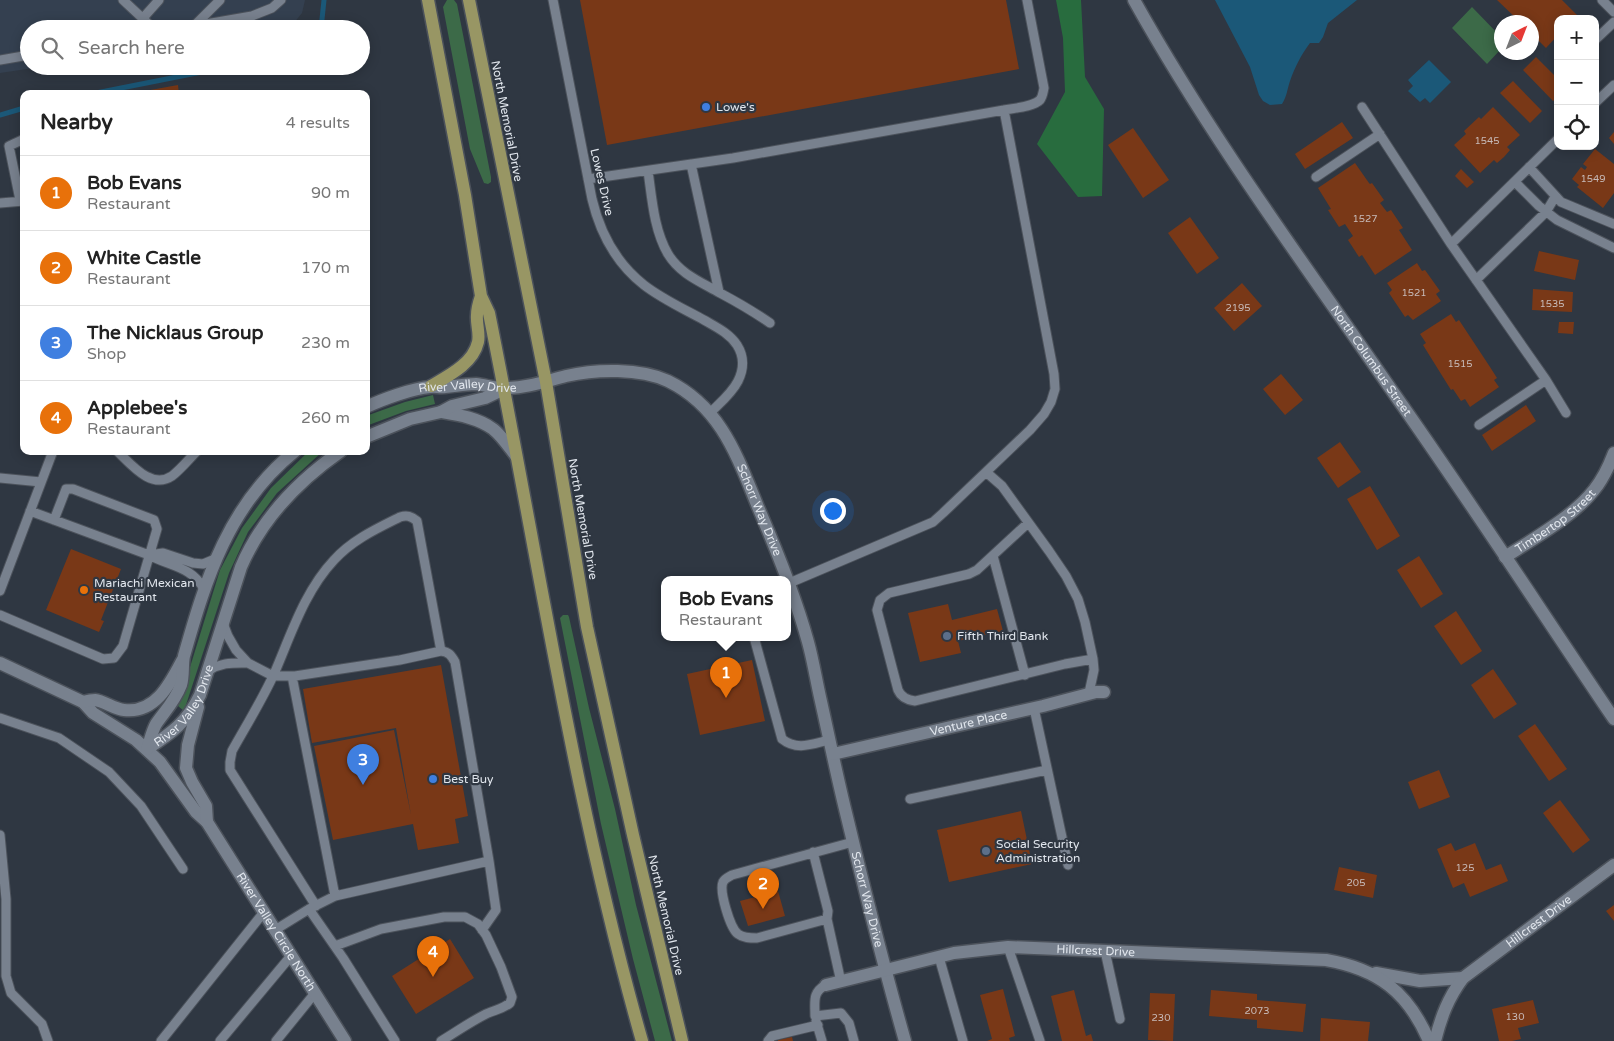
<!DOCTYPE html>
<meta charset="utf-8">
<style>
body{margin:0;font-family:"Varela Round",sans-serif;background:#f2f2f2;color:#222}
.controls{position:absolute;right:15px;top:15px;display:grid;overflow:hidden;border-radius:10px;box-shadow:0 2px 12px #0003}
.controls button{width:45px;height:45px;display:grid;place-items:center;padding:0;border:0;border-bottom:1px solid #e0e0e0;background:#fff;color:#222;font:25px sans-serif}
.compass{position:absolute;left:1494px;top:15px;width:45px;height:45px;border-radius:50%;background:#fff;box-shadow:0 2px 12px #0003;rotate:42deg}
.you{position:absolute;left:832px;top:510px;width:18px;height:18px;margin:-12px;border:4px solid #fff;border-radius:50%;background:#1a73e8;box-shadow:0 0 0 8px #1a73e833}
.badge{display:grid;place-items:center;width:32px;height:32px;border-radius:50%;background:#0b8043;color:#fff;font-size:16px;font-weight:700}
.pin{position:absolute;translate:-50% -41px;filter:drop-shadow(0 1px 2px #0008)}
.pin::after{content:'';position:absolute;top:26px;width:18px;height:15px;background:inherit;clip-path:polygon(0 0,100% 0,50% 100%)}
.popup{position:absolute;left:661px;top:576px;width:130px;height:65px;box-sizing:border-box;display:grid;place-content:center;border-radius:10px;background:#fff;filter:drop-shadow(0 1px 4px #0005);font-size:16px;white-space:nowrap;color:#767676}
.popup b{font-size:19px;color:#222}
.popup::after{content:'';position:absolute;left:50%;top:100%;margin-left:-10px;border:10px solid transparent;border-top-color:#fff}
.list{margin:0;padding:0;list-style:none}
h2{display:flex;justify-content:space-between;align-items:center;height:65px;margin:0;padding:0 20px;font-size:21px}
h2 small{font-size:16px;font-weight:400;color:#767676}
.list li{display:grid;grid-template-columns:32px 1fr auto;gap:15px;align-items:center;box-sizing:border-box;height:75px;padding:0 20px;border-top:1px solid #e0e0e0}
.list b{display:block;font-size:19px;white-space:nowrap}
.list p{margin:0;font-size:16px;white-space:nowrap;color:#767676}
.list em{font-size:16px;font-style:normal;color:#767676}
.icon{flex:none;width:28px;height:28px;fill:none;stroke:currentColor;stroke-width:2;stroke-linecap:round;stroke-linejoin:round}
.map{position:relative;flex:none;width:1614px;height:1041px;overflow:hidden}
.search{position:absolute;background:#fff;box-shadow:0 2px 12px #0003;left:20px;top:20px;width:350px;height:55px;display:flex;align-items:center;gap:12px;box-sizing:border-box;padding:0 18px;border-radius:28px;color:#767676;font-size:19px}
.panel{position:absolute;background:#fff;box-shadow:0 2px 12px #0003;left:20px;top:90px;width:350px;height:365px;border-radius:10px}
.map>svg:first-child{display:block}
.built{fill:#344050}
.green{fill:#3c6a48}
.forest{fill:#286c3e}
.water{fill:#1b5878}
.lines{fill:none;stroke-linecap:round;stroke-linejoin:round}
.stream{stroke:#1b5878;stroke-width:5}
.building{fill:#793817}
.service-casing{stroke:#4c525b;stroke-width:11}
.minor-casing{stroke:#4c525b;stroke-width:15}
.primary-casing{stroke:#4c525b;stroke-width:15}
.service{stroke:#78818e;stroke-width:9}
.minor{stroke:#78818e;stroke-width:12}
.primary{stroke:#989664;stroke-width:12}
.shop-dot{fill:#3f7fe0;stroke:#2f3742;stroke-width:2}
.food-dot{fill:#e8710a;stroke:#2f3742;stroke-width:2}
.service-dot{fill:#5c6f8a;stroke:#2f3742;stroke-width:2}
.labels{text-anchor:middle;stroke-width:4.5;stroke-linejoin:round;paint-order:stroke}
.number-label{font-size:10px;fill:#c7bab8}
.poi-label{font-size:12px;fill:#e1e6ed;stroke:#2f3742;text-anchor:start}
.street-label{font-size:12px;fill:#e1e6ed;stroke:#2f3742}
</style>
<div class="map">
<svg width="1614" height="1041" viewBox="0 0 1614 1041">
<rect width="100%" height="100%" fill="#2f3742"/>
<!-- built -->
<path class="built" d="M0 0H305L302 13 289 29H29V66H47L0 73Z"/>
<!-- green -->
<path class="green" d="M447 0H454L457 4 491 177V182L488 184 484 183 470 149 443 7Z
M1472 7 1501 37V49L1487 64 1452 28Z
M433 395 435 404 406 411 366 426V416L405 402Z
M309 451H323L277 493 248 532 229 573 184 711 178 706 220 570 242 528 271 488Z
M563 615H568L569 617 589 708 615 809 636 905 672 1041H655L633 959 601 824 560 618Z"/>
<!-- forest -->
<path class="forest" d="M1056 0H1081L1085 77 1104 109 1102 196 1078 197 1037 144 1065 92 1063 38Z"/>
<!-- water -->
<path class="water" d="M1215 0H1357L1328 23 1323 37 1319 43H1310C1301 55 1295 67 1290 81 1287 90 1287 96 1282 104L1270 105 1263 101 1259 95 1250 67Z
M1429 60 1451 82 1430 103 1425 98 1420 102 1408 91 1413 86 1408 80Z"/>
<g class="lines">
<!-- stream -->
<path class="stream" d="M321 29 324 0
M91 94 232 66
M0 115 24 108"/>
</g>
<!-- building -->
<path class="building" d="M580 0H1006L1019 69 607 145Z
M1497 0H1562L1577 15 1574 19H1558V35L1546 48 1532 34V22H1520Z
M1536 57 1558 79V97L1553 101 1523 70Z
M1513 81 1542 111 1530 123 1500 93Z
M178 85 179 94H134V93Z
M1493 107 1520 135 1507 147 1510 150 1504 157 1497 163 1494 160 1480 173 1454 145 1466 134 1464 131 1479 117 1481 119Z
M1342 122 1353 138 1305 169 1295 154Z
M1133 128 1169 180 1143 198 1108 145Z
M1614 132V144L1609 138Z
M1595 149 1614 164V193L1603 208 1577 187 1579 185 1572 179 1581 167 1585 170 1587 167 1583 164Z
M1355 163 1369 183 1370 184 1372 183 1384 200 1380 203 1387 212 1391 210 1403 228 1399 230 1412 250 1375 275 1362 255 1359 257 1348 240 1353 236 1345 224 1339 227 1328 210 1331 209 1318 188Z
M1461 169 1474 182 1467 188 1455 176Z
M1190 217 1219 258 1197 274 1168 233Z
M1539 251 1579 260 1575 280 1534 271Z
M1417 263 1422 271 1425 270 1440 291 1436 294 1441 301 1413 320 1408 315 1405 317 1389 293 1392 290 1387 283Z
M1242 283 1262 306 1234 331 1214 308Z
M1533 289 1573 292 1572 312 1532 310Z
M1451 314 1456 322 1459 320 1490 367 1497 378 1494 380 1499 387 1470 407 1465 399 1461 401 1453 389 1451 390 1423 345 1426 343 1420 334Z
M1559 322H1574L1573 334 1558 333Z
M1281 374 1303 400 1285 415 1263 389Z
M1526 405 1536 421 1492 451 1482 435Z
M1340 442 1361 472 1338 488 1317 458Z
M1370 486 1400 536 1377 550 1347 499Z
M71 549 121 569 101 620 104 621 99 632 46 610Z
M1419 556 1443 594 1421 608 1397 570Z
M948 604 952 620 997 609 1003 631 958 641 961 653 920 662 908 613Z
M1456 611 1482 651 1461 665 1434 626Z
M752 660 765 721 700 735 687 674Z
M441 665 468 816 455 819 459 843 418 850 413 824 333 840 314 746 394 730 411 815 396 728 312 743 303 689Z
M1493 669 1517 704 1494 719 1471 685Z
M1535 724 1567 769 1549 781 1518 736Z
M1439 770 1450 797 1419 809 1408 782Z
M1560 800 1590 840 1573 853 1543 813Z
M1021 811 1032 864 949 882 937 830Z
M1451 843 1455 851 1475 843 1486 870 1501 864 1508 881 1470 897 1464 883 1453 888 1437 849Z
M1339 867 1377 875 1373 898 1334 890Z
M778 891 785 916 748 926 740 901Z
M1614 905V921L1606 911Z
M450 939 474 978 416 1014 392 976Z
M1003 989 1015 1036 1009 1038 1010 1041H987L992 1039 980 995Z
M1074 990 1086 1036 1091 1034 1093 1041H1062L1051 996Z
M1211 990 1257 994V1000L1306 1004 1303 1032 1257 1028V1020L1209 1016Z
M1150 993 1175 994 1173 1041 1148 1040Z
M1533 1000 1539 1023 1518 1028 1521 1039 1512 1041H1499L1492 1009Z
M1321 1018 1370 1022 1368 1041H1320Z
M792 1037 793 1041H778V1040Z"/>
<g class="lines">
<!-- service casing -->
<g class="service-casing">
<path id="service" d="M123 0 154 29
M553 0 592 199C600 233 616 263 644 285 662 299 684 309 704 320 716 327 729 333 737 345 744 356 744 369 738 381 732 393 720 403 711 412
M1602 0 1614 12
M143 18 159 0
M194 26 220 0
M177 29 252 16 272 8 281 0
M1595 40 1614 22
M0 60 29 55
M1595 103 1614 85
M1362 107 1451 244 1546 380 1566 413
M1004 110C1014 108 1033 107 1040 100 1043 96 1043 92 1044 88L1027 0
M691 164 719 292
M1529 167 1561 202 1614 224
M648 171C652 199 654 230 668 254 680 274 701 282 720 293 737 302 754 312 770 323
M1316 177 1380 134
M588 179 733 158 1004 110 1054 374 1055 389 1051 402 1044 414 1030 430 943 513 933 522 787 584
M1515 182 1539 206 1557 220 1614 248
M20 200 9 146 24 139
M0 203 24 201
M1451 244 1558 139
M1476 280 1546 212 1555 197
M1479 425 1546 380
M117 451C131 464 151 490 172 476 181 469 189 459 197 451
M986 472 1002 486 1049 551 1066 576 1078 599 1085 622 1093 659 1094 670 1089 693
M0 478 41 482
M30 511 149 555C171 567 191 566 204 589
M1028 523 977 570 969 574 889 593 880 600 877 610 898 690C901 697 907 700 915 701L1065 664 1093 659
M149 555 163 553 193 563 203 564 215 559
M993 556 1025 675
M0 591 53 451
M0 615 103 659 114 658 123 646 157 529 154 520 73 489H66L54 520
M223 623 228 636 236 650 248 663 273 676H295L400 660 441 651C449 652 451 655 455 662L489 861 335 896 309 909 275 930
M754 637 782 739C797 751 812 744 829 740
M208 671C222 662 232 663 248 663
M292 676 335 896
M1034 708 1068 865
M0 718 59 738 109 772 141 806 183 869
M910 799 1047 770
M0 835 6 899V976L11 993 42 1024 48 1041
M813 852 828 911 827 919 841 982
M316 906 230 770V762L232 751C246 726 262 700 274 674 291 635 304 592 334 560 352 540 376 529 400 517 407 515 411 516 417 521L441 651
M309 909 343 958 395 1041
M827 919 757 938C750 938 743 938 738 934 730 928 719 891 723 882 725 878 729 877 732 875L853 842
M482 930 496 910 489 861
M335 946 381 929 444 917H465L478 924 486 935 501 967 512 997 510 1003C503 1009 494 1010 486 1014 470 1022 456 1032 441 1041
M1008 947 1040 1041
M1105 951 1120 1019
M939 957 963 1041
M826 985C812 992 815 1002 815 1016L841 1013 849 1023 854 1041
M816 1021 822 1041
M161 1041 264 912
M220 1041 290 957
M276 1041 315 993
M768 1041 772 1036 818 1025"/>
</g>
<!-- minor casing -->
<g class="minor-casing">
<g id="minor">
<path id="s1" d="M1134 0C1211 138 1305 265 1395 395 1470 501 1541 611 1614 719"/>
<path id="s2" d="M366 407C381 400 413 388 430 387 435 386 440 388 445 387 456 386 465 384 476 384 486 385 496 389 506 388 527 388 546 381 566 376 596 369 640 368 668 381 721 407 737 456 758 507 777 551 795 595 808 642 813 660 816 679 820 697 829 737 837 777 847 817 865 892 884 967 905 1041"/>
<path d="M441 412C459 415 478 418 493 429 502 436 509 447 516 456"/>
<path d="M366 437 410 419 441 412 452 406 485 398 504 389"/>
<path id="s3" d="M1505 557C1533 539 1574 516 1594 490 1603 479 1609 466 1614 453"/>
<path id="s4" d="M0 663 83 702 93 713 136 740 160 762 196 812 207 822 345 1041"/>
<path d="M83 702C87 701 91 700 95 700 104 701 114 709 124 710 155 714 170 684 182 661"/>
<path d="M198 707 188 745 186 768 192 782 206 806 207 822"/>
<path id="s5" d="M147 749C172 733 187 722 200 695L241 567C262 518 298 481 341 451"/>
<path d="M147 749C150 741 152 731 156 724 165 711 175 701 181 685 184 675 182 665 184 656 206 578 229 504 295 451"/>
<path id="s6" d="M833 754 1043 706 1096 692H1104"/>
<path d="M1376 973 1420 981 1463 978"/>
<path id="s7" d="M826 985 954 953 1008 947 1326 960C1378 969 1408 992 1429 1041"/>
<path id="s8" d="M1435 1041C1441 1017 1448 998 1463 978L1614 865"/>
</g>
</g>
<!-- primary casing -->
<g class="primary-casing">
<path id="primary" d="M428 0 465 195 481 296 489 313C538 556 574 802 642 1041
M469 0 546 382 587 627 633 835 682 1041
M431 386C448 376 473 364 478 342 480 333 476 324 477 315 477 309 479 302 481 296"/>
</g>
<!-- service -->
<use href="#service" class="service"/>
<!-- minor -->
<use href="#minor" class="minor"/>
<!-- primary -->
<use href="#primary" class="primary"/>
</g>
<!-- markers -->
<g class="shop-dot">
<circle cx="706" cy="107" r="5"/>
<circle cx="433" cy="779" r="5"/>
</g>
<circle class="food-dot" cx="84" cy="590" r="5"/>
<g class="service-dot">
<circle cx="947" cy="636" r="5"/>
<circle cx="986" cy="851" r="5"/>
</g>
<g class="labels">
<!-- number labels -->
<g class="number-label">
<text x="1487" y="144">1545</text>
<text x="1593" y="182">1549</text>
<text x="1365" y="222">1527</text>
<text x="1414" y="296">1521</text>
<text x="1552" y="307">1535</text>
<text x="1238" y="311">2195</text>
<text x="1460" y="367">1515</text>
<text x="1465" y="871">125</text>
<text x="1356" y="886">205</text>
<text x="1257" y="1014">2073</text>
<text x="1515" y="1020">130</text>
<text x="1161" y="1021">230</text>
</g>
<!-- poi labels -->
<g class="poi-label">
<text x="716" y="111">Lowe's</text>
<text x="94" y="587">Mariachi Mexican<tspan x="94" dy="14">Restaurant</tspan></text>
<text x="957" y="640">Fifth Third Bank</text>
<text x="443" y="783">Best Buy</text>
<text x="996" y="848">Social Security<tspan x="996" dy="14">Administration</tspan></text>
</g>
<!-- street labels -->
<g class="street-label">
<text transform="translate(507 121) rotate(79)" y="4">North Memorial Drive</text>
<text transform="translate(602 182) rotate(77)" y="4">Lowes Drive</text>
<text dy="4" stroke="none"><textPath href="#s1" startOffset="432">North Columbus Street</textPath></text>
<text dy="4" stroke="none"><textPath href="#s2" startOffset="105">River Valley Drive</textPath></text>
<text dy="4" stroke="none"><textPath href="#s2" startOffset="471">Schorr Way Drive</textPath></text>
<text transform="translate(583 519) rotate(80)" y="4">North Memorial Drive</text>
<text dy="4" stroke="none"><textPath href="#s3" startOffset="62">Timbertop Street</textPath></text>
<text dy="4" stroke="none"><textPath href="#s5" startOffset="59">River Valley Drive</textPath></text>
<text dy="4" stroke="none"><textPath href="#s6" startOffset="139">Venture Place</textPath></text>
<text dy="4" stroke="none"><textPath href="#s2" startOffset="876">Schorr Way Drive</textPath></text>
<text transform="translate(666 915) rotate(77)" y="4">North Memorial Drive</text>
<text dy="4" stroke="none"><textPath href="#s8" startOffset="164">Hillcrest Drive</textPath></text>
<text dy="4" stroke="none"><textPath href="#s4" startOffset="396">River Valley Circle North</textPath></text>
<text dy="4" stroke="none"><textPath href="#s7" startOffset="274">Hillcrest Drive</textPath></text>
</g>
</g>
</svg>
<div class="controls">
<button>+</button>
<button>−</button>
<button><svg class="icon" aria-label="locate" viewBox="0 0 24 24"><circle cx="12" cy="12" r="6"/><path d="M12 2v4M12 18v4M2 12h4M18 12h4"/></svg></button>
</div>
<svg class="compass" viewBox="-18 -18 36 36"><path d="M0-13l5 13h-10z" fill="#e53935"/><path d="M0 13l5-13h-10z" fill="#767676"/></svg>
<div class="you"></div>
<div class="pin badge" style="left:726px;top:698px;background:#e8710a">1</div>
<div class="popup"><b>Bob Evans</b>Restaurant</div>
<div class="pin badge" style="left:763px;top:909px;background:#e8710a">2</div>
<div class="pin badge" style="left:363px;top:785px;background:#3f7fe0">3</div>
<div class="pin badge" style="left:433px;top:977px;background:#e8710a">4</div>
<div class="search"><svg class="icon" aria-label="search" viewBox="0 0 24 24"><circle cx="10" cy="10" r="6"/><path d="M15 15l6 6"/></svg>Search here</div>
<section class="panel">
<h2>Nearby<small>4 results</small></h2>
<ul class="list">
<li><span class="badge" style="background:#e8710a">1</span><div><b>Bob Evans</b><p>Restaurant</p></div><em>90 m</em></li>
<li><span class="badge" style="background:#e8710a">2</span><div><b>White Castle</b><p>Restaurant</p></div><em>170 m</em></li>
<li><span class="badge" style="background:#3f7fe0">3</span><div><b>The Nicklaus Group</b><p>Shop</p></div><em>230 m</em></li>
<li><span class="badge" style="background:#e8710a">4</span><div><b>Applebee's</b><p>Restaurant</p></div><em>260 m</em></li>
</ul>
</section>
</div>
